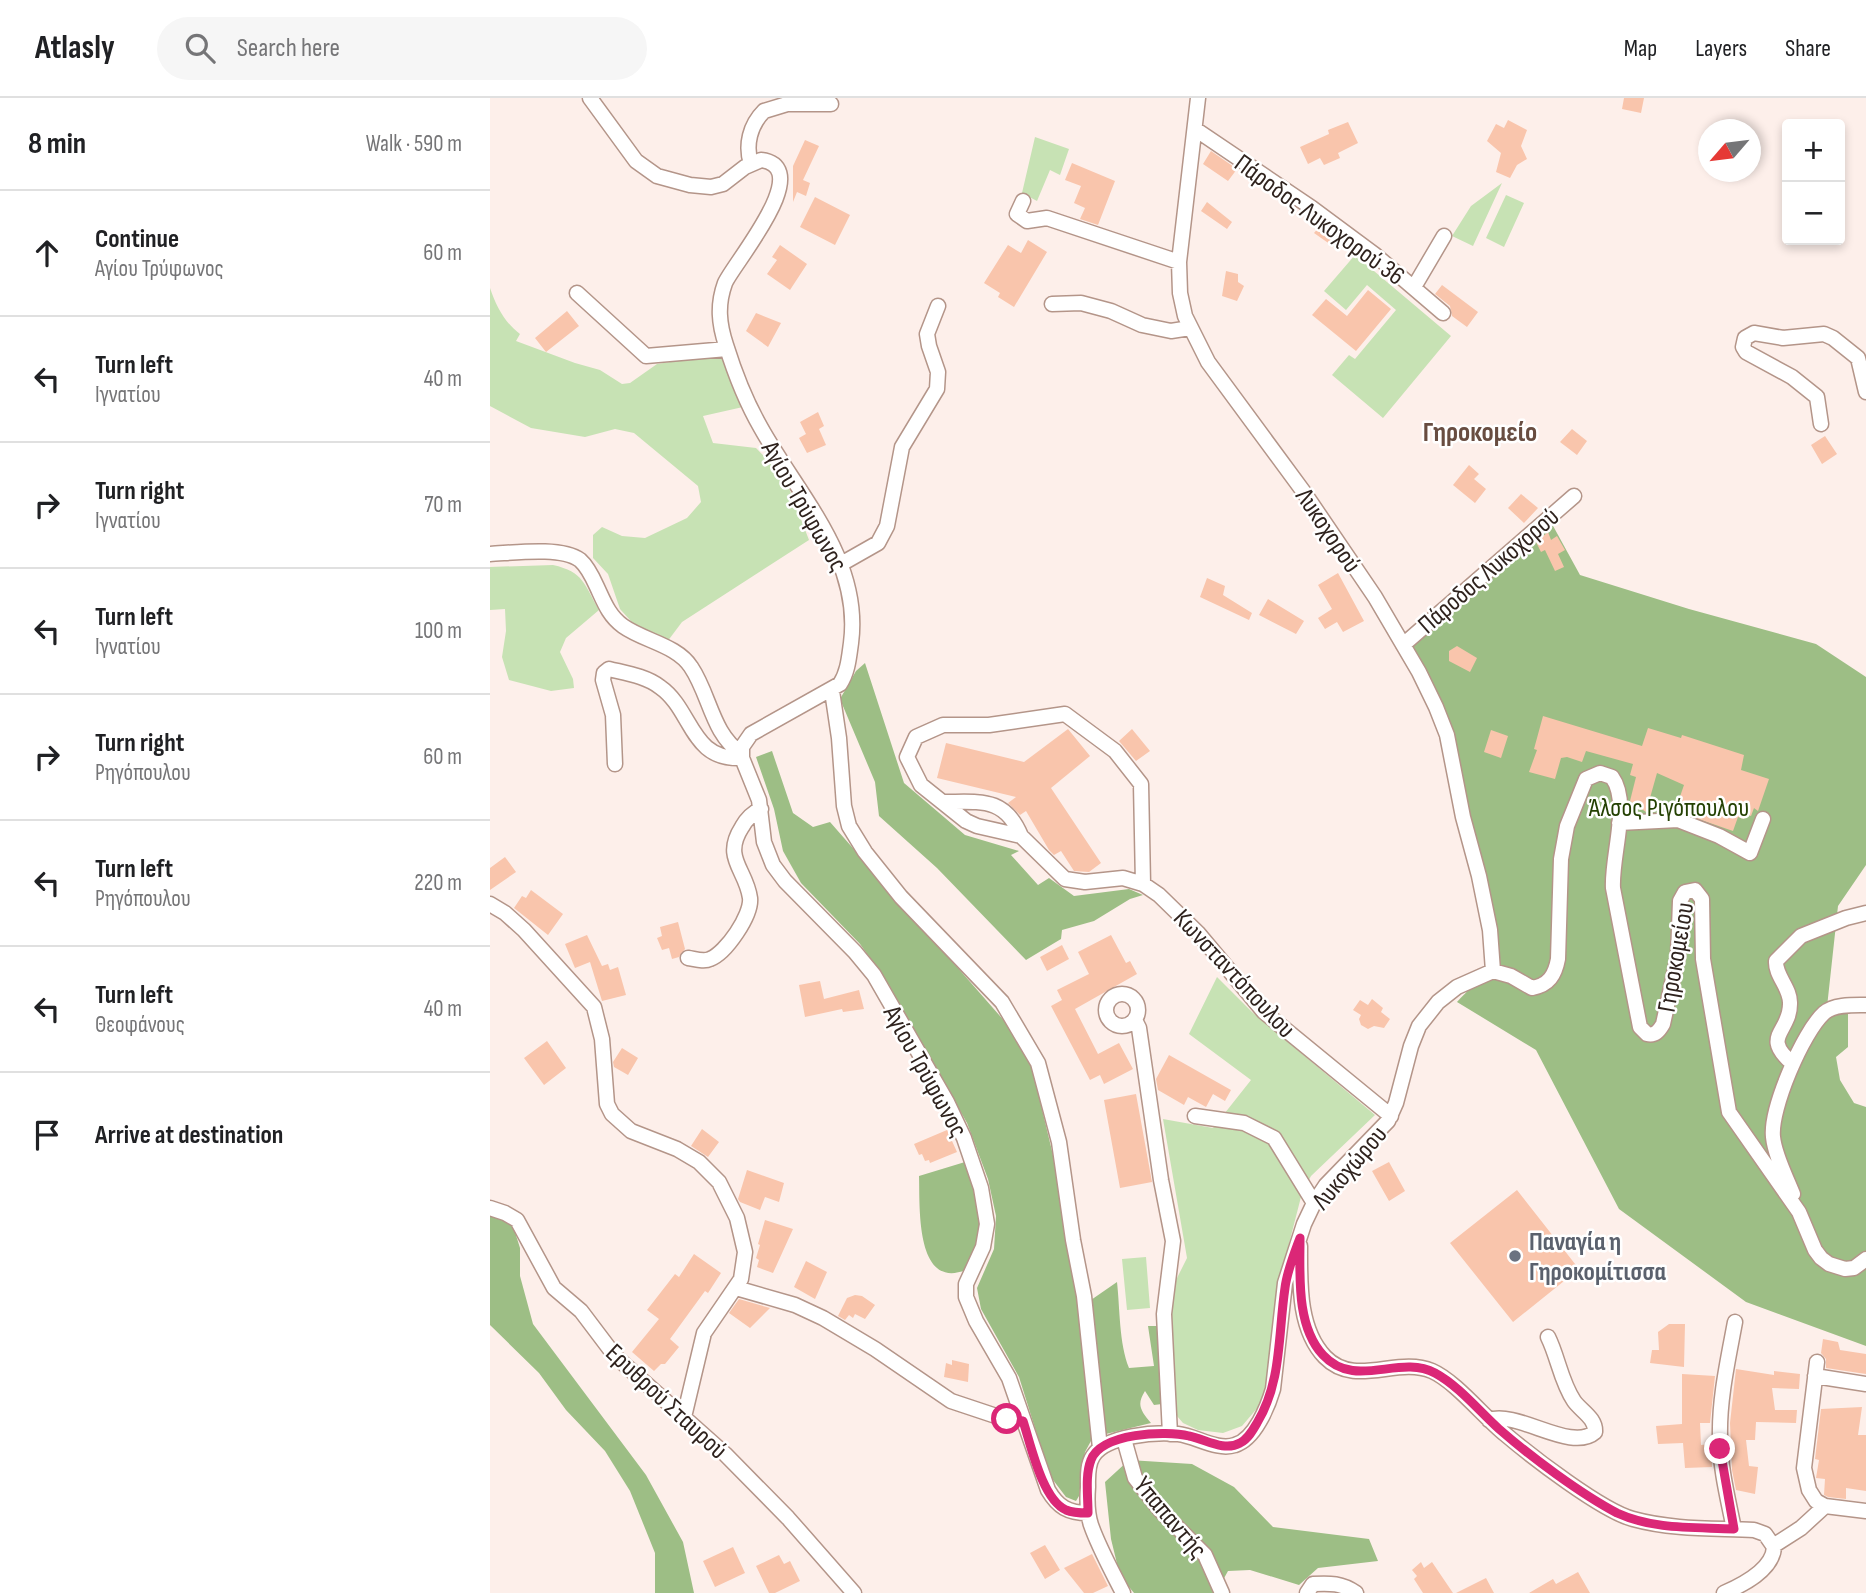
<!DOCTYPE html>
<meta charset="utf-8">
<style>
body{margin:0;font-family:"Sofia Sans Condensed",sans-serif;background:#f6f6f6;color:#202124}
.controls{position:absolute;right:21px;top:21px;display:grid;overflow:hidden;border-radius:7px;box-shadow:0 4px 10px #0003}
.controls button{width:63px;height:63px;display:grid;place-items:center;padding:0;border:0;border-bottom:2px solid #e0e0e0;background:#fff;color:#202124;font:35px sans-serif}
.compass{position:absolute;left:1208px;top:21px;width:63px;height:63px;border-radius:50%;background:#fff;box-shadow:0 4px 10px #0003;rotate:242deg}
.stop{position:absolute;width:21px;height:21px;margin:-16px;border:5px solid #db2777;border-radius:50%;background:#fff}
.stop.end{background:#db2777;border-color:#fff;box-shadow:0 2px 7px #0008}
.list{margin:0;padding:0;list-style:none}
h2{display:flex;justify-content:space-between;align-items:center;height:91px;margin:0;padding:0 28px;font-size:30px}
h2 small{font-size:23px;font-weight:400;color:#757577}
.list li{display:grid;grid-template-columns:46px 1fr auto;gap:21px;align-items:center;box-sizing:border-box;height:126px;padding:0 28px;border-top:2px solid #e0e0e0}
.list b{display:block;font-size:26px;white-space:nowrap}
.list p{margin:0;font-size:23px;white-space:nowrap;color:#757577}
.list em{font-size:23px;font-style:normal;color:#757577}
.icon{flex:none;width:38px;height:38px;fill:none;stroke:currentColor;stroke-width:2;stroke-linecap:round;stroke-linejoin:round}
.map{position:relative;flex:none;width:1376px;height:1495px;overflow:hidden}
header{display:flex;align-items:center;gap:42px;box-sizing:border-box;height:98px;padding:0 35px;background:#fff;border-bottom:2px solid #e0e0e0}
header strong{font-size:33px}
nav{display:flex;gap:38px;margin-inline-start:auto;font-size:24px}
.search{width:490px;height:63px;background:#f6f6f6;display:flex;align-items:center;gap:18px;box-sizing:border-box;padding:0 24px;border-radius:38px;color:#757577;font-size:26px}
main{display:flex}
aside{flex:1;background:#fff}
.map>svg:first-child{display:block}
.green{fill:#c7e2b4}
.forest{fill:#9dbe85}
.building{fill:#f9c5ac}
.lines{fill:none;stroke-linecap:round;stroke-linejoin:round}
.minor-casing{stroke:#b49589;stroke-width:17}
.minor{stroke:#fff;stroke-width:14}
.route{stroke:#db2777;stroke-width:9}
.worship-dot{fill:#6b7280;stroke:#fff;stroke-width:2.5}
.labels{text-anchor:middle;stroke-width:5;stroke-linejoin:round;paint-order:stroke}
.street-label{font-size:26px;fill:#2f231e;stroke:#fff}
.park-label{font-size:26px;fill:#244103;stroke:#fff}
.worship-label{font-size:26px;font-weight:bold;fill:#5b616d;stroke:#fff;text-anchor:start}
.neighbourhood-label{font-size:28px;font-weight:bold;fill:#684d41;stroke:#fff}
</style>
<header>
<strong>Atlasly</strong>
<div class="search"><svg class="icon" aria-label="search" viewBox="0 0 24 24"><circle cx="10" cy="10" r="6"/><path d="M15 15l6 6"/></svg>Search here</div>
<nav><a>Map</a><a>Layers</a><a>Share</a></nav>
</header>
<main>
<aside>
<h2>8 min<small>Walk · 590 m</small></h2>
<ul class="list">
<li><svg class="icon" aria-label="ahead" viewBox="0 0 24 24"><path d="M12 20V5M6 11l6-6 6 6"/></svg><div><b>Continue</b><p>Αγίου Τρύφωνος</p></div><em>60 m</em></li>
<li><svg class="icon" aria-label="left" viewBox="0 0 24 24"><path d="M17 20v-9H6M10 6l-5 5 5 5"/></svg><div><b>Turn left</b><p>Ιγνατίου</p></div><em>40 m</em></li>
<li><svg class="icon" aria-label="right" viewBox="0 0 24 24"><path d="M7 20v-9h11M14 6l5 5-5 5"/></svg><div><b>Turn right</b><p>Ιγνατίου</p></div><em>70 m</em></li>
<li><svg class="icon" aria-label="left" viewBox="0 0 24 24"><path d="M17 20v-9H6M10 6l-5 5 5 5"/></svg><div><b>Turn left</b><p>Ιγνατίου</p></div><em>100 m</em></li>
<li><svg class="icon" aria-label="right" viewBox="0 0 24 24"><path d="M7 20v-9h11M14 6l5 5-5 5"/></svg><div><b>Turn right</b><p>Ρηγόπουλου</p></div><em>60 m</em></li>
<li><svg class="icon" aria-label="left" viewBox="0 0 24 24"><path d="M17 20v-9H6M10 6l-5 5 5 5"/></svg><div><b>Turn left</b><p>Ρηγόπουλου</p></div><em>220 m</em></li>
<li><svg class="icon" aria-label="left" viewBox="0 0 24 24"><path d="M17 20v-9H6M10 6l-5 5 5 5"/></svg><div><b>Turn left</b><p>Θεοφάνους</p></div><em>40 m</em></li>
<li><svg class="icon" aria-label="arrive" viewBox="0 0 24 24"><path d="M6 21V4h12l-3 4 3 4H6"/></svg><div><b>Arrive at destination</b></div></li>
</ul>
</aside>
<div class="map">
<svg width="1376" height="1495" viewBox="0 0 1376 1495">
<rect width="100%" height="100%" fill="#fdefea"/>
<!-- green -->
<path class="green" d="M545 39 579 51 570 77 560 72 547 103 532 95Z
M1012 85 983 148 962 138 981 108Z
M1016 97 1034 105 1014 149 996 140Z
M865 157 961 238 893 320 842 277 859 257 865 261 906 212 877 187 856 212 834 193Z
M0 190C6 208 15 225 30 236L26 243 85 265 110 272 132 286 140 285 167 266 235 256 253 309 213 318 223 345 266 350 295 380 319 442 192 524 177 544 149 532 130 511 118 476 103 460V437L112 429 132 438 155 440 197 420 211 404 208 388 144 335 125 331 95 339 41 330 0 308Z
M63 467C94 474 94 486 109 512L76 540 70 554 83 581 84 590 61 593 19 582 12 559 16 533 15 511 0 512V469Z
M727 879 762 914 885 1017 821 1078 812 1095 793 1169 780 1286 769 1308 752 1328 733 1335 708 1332 693 1325 687 1318 680 1229 683 1188 697 1160 673 1021 723 1030 761 982 699 936Z
M656 1159 660 1210 637 1212 632 1161Z"/>
<!-- forest -->
<path class="forest" d="M1062 426 1090 477 1199 511 1326 546 1376 579V767L1348 808 1337 909 1358 914V949L1346 959 1350 982 1364 1005 1376 1009V1248L1256 1204 1129 1111 1046 952 967 904C990 880 1006 866 1007 830L972 688 920 545Z
M375 565 414 685 475 737 529 753 521 757 548 787 559 780 584 798 639 791 653 797 640 801 604 823 572 832 571 841 536 862 447 770 389 718 385 684 350 601 366 573Z
M282 653 303 715 323 729 340 724 531 942 541 965 572 1095 590 1199 598 1313 603 1329 602 1341 595 1354 589 1398 586 1403 576 1399 560 1378 529 1279 491 1211 487 1190 504 1151 506 1118 498 1081 477 1025 399 887 370 846 311 785 293 753 284 711 266 659Z
M475 1064C486 1087 497 1120 490 1145 487 1154 482 1163 478 1171 425 1195 430 1108 429 1078Z
M0 1108 15 1119 24 1131 30 1150V1178L43 1226 156 1377 193 1444 204 1495H165V1455L140 1393 115 1353 76 1312 49 1275 0 1227Z
M627 1184C630 1211 629 1245 639 1270L664 1268 658 1228H667L672 1306 664 1307 655 1293C646 1307 651 1313 661 1325L616 1336 601 1202Z
M639 1362 702 1366 744 1389 783 1429 879 1441 888 1463 828 1470 809 1487 760 1472 738 1473 733 1482 723 1486 724 1495H644L630 1478 621 1441 615 1384Z"/>
<!-- building -->
<path class="building" d="M1134 0H1154L1151 15 1132 11Z
M1018 22 1037 32 1031 48 1037 61 1027 67 1020 80 1006 74 1011 55 997 43 1006 26 1014 30Z
M858 24 868 45 848 55 850 60 834 67 830 60 818 66 810 49 839 36 838 32Z
M315 42 329 48 313 82 320 85 316 98 307 94 303 104V68Z
M721 53 747 71 738 83 713 66Z
M582 65 625 83 608 127 590 121 595 110 584 105 591 88 575 82Z
M325 99 360 117 345 147 310 129Z
M717 104 742 124 737 131 711 113Z
M830 128 849 142 844 149 824 135Z
M538 142 557 154 524 209 508 199 510 195 494 185 518 147 531 155Z
M290 147 317 166 300 192 277 176 287 162 282 159Z
M736 173 748 176V184L754 188 747 203 732 198Z
M952 187 988 214 977 229 962 218 960 208 945 196Z
M878 192 901 211 866 253 822 217 836 201 857 218Z
M77 213 89 228 56 254 45 240Z
M266 215 291 225 278 249 256 233Z
M328 314 334 328 329 331 336 347 317 355 309 340 316 336 310 324Z
M1082 331 1097 343 1087 357 1070 344Z
M1335 338 1347 356 1332 366 1321 347Z
M979 367 989 376 984 381 996 391 985 405 963 387Z
M1031 396 1048 410 1034 425 1018 410Z
M1058 434 1061 442 1067 438 1075 452 1068 456 1074 469 1065 473 1055 452 1051 454 1046 444Z
M848 475 874 523 853 534 847 524 835 531 828 520 842 511 828 487Z
M717 480 735 488 733 497 762 515 759 522 710 499Z
M778 501 814 523 806 536 769 517Z
M967 548 987 560 980 574 959 563V553Z
M1053 618 1152 648 1158 630 1191 640 1192 637 1254 657 1251 672 1279 681 1268 713 1264 710 1261 718 1255 716 1254 721 1248 719 1243 733 1185 713 1194 687 1167 675 1156 714 1140 703 1146 679 1140 677 1143 666 1096 653 1092 664 1077 659 1071 660 1065 681 1039 674 1047 652 1044 651Z
M578 631 600 658 561 690 611 765 599 774 584 773 571 753 564 757 559 752 536 713 530 717 518 705 526 699 447 680 456 645 534 664Z
M642 631 660 653 646 663 629 643Z
M1001 632 1018 638 1011 660 994 654Z
M15 759 26 774 0 792V770Z
M41 792 73 816 58 837 24 810 32 798 36 800Z
M188 824 195 851 189 859 182 861 179 850 172 852 167 840 172 838 170 829Z
M97 837 112 868 118 866 120 872 128 869 136 897 112 903 100 864 85 870 75 846Z
M621 837 636 865 640 863 647 876 585 911 608 956 629 945 643 971 614 986 610 977 600 982 561 908 572 902 567 892 599 876 588 854Z
M572 847 579 861 557 873 550 859Z
M330 883 334 901 369 892 374 911 353 914 352 911 315 919 309 887Z
M882 901 893 910 891 914 900 921 894 930 884 928 878 931 871 927 869 921 871 917 863 912 870 902 878 907Z
M57 943 76 970 54 987 34 960Z
M132 950 148 960 138 977 124 969 123 964Z
M679 957 741 992 735 1003 723 996 716 1009 698 999 694 1007 668 992 666 981Z
M646 996 662 1084 630 1090 614 1002Z
M212 1031 229 1044 218 1059 201 1048Z
M457 1032 467 1054 440 1065 439 1062 435 1063 432 1056 429 1057 424 1046Z
M899 1064 915 1093 899 1103 882 1073Z
M257 1072 294 1085 289 1104 275 1099 270 1112 250 1104 248 1101Z
M1027 1092 1089 1171 1023 1224 960 1145Z
M275 1122 303 1131 283 1175 267 1169 269 1162 266 1160 270 1147 268 1146Z
M204 1156 231 1175 218 1195 215 1193 180 1241 189 1249 175 1266H171L164 1273 142 1254 169 1221 157 1212 185 1176 189 1179Z
M316 1163 337 1174 325 1201 304 1189Z
M365 1197 372 1198 385 1207 375 1221 365 1216 363 1220 359 1217 355 1222 348 1218 357 1200Z
M249 1201 280 1210 260 1230 239 1215Z
M1179 1226H1195L1194 1269 1160 1265 1162 1252H1169L1168 1234Z
M1333 1241 1348 1244 1350 1252 1376 1256V1276L1336 1270V1261L1331 1255Z
M462 1262 479 1266 478 1284 454 1279 456 1265 462 1267Z
M1246 1271 1284 1277V1273L1310 1276 1309 1291 1282 1290 1285 1312H1307L1306 1325 1266 1324 1265 1342H1256L1259 1368 1268 1369 1265 1396 1246 1392 1242 1372 1240 1325Z
M1192 1276 1225 1278 1220 1325H1210L1211 1347 1221 1346 1222 1369 1195 1370 1193 1345 1168 1346 1166 1328 1192 1326Z
M1372 1309 1368 1337H1376V1393L1356 1390V1401L1338 1399 1334 1397 1335 1381 1326 1380 1329 1362 1325 1361 1331 1311Z
M555 1447 570 1472 555 1481 540 1455Z
M243 1449 255 1475 225 1489 213 1463Z
M602 1456 618 1488 603 1495H594L574 1470Z
M289 1457 294 1466 300 1463 310 1483 285 1495H279L266 1468Z
M931 1464 934 1470 942 1464 963 1495H933L924 1481 927 1478 922 1472Z
M1088 1474 1100 1495H1039L1063 1481 1066 1486Z
M996 1480 1004 1495H966Z"/>
<g class="lines">
<!-- minor casing -->
<g class="minor-casing">
<path id="minor" d="M100 0 146 63 167 78 200 87 221 89 233 86 255 69 271 62C327 69 243 166 235 185 227 207 229 226 236 247 245 276 256 304 271 330 309 398 372 462 361 545 359 559 358 574 350 586L261 636 252 649V660L269 702 274 744 283 767 295 783 365 854 384 877 457 1004 474 1040 491 1090 497 1126 493 1149 476 1186V1199L486 1223 519 1280 558 1392C568 1409 578 1415 598 1415
M708 0 689 164 690 195 695 218 718 264 813 393 885 499 929 574 946 609 957 637 973 719 989 778 1000 832 1003 873
M705 31 822 110 884 156 953 215
M261 66C255 47 260 27 274 13L297 6H341
M533 103 527 116 537 123 557 120 689 164
M924 189 954 138
M87 195 156 258 237 251
M562 206 591 205 621 213 652 227 681 233 700 230
M1331 326 1327 299 1302 279 1256 254 1253 249 1255 240 1264 235 1293 240 1334 236 1343 240 1368 260 1376 294
M0 456C22 455 71 448 90 462 98 469 103 480 107 489 114 504 119 518 133 528 154 543 187 547 201 569 220 597 222 636 251 655
M351 466 388 445 397 428 412 349 447 291 448 274 439 248 437 236 448 208
M913 547 1084 398
M342 593 349 640 354 708 359 728 375 754 411 799 512 904 548 965 569 1044 583 1142 594 1198 610 1350
M125 666 123 617 113 582 114 575 119 571C135 575 156 578 170 589 203 612 200 663 252 660
M454 704C491 704 515 699 531 738
M1129 725 1188 722 1229 738 1260 755 1273 721
M653 786 651 686 625 653 575 616 499 627H453L426 639 417 659 431 687 476 723 487 728 531 738 575 781 595 784 633 780 653 786 669 797 708 835 774 914 901 1018
M0 806 15 815 34 832 104 909 112 941 117 1006 122 1016 141 1033 187 1051 209 1064 229 1084 247 1120 255 1154 251 1181 214 1235 194 1319
M198 860C205 861 214 864 220 861 236 855 262 817 260 800 256 771 232 760 252 729 257 720 262 715 271 711
M616 912a16 16 0 1 1 32 0a16 16 0 1 1-32 0Z
M645 922 649 930 671 1082 683 1143 674 1216 680 1336
M1303 966C1270 938 1300 935 1300 906 1301 890 1285 878 1286 863L1311 838 1356 820 1376 815
M705 1018 754 1025 784 1040 824 1105
M1303 1096C1296 1078 1285 1058 1283 1039 1280 1011 1313 934 1334 915 1344 906 1364 907 1376 907
M0 1110 15 1115 27 1122 64 1190 91 1213 125 1258 235 1356 298 1420 364 1495
M810 1148C810 1184 808 1231 835 1259 865 1290 907 1258 942 1273 965 1283 994 1319 1015 1336 1041 1358 1112 1413 1143 1421 1183 1432 1224 1430 1264 1432L1275 1436 1284 1449C1283 1472 1252 1487 1234 1495
M246 1190 305 1207 333 1220 385 1251 461 1303 509 1319 533 1323
M1327 1264 1314 1370 1319 1392 1326 1403 1335 1408
M1325 1278 1376 1286
M999 1322C1028 1312 1081 1355 1105 1334 1106 1320 1091 1313 1084 1303 1071 1284 1068 1259 1058 1239
M634 1341 645 1380 670 1412 715 1457 732 1495
M1244 1431C1238 1401 1230 1370 1230 1339 1229 1301 1238 1262 1245 1224
M1283 1448 1311 1430 1335 1408 1376 1413
M633 1495C622 1473 609 1450 601 1427 597 1415 597 1402 598 1389 598 1379 597 1367 603 1358 616 1337 666 1334 688 1336 706 1338 727 1353 745 1347 765 1341 778 1308 783 1291L795 1185 814 1126 824 1105 836 1087 898 1023 906 1005 921 948 929 928 948 904 967 889 1003 873 1021 878 1042 890C1059 887 1065 877 1068 861L1071 761 1077 728 1096 681 1110 675 1122 679C1141 705 1121 758 1123 790L1150 929 1157 936C1165 938 1169 933 1173 926L1188 858 1190 803 1195 794 1205 792 1212 801 1213 861 1239 1014 1309 1114 1325 1152 1331 1160 1339 1166 1355 1171 1364 1170 1376 1161
M817 1495 823 1486C840 1485 852 1485 866 1495"/>
</g>
<!-- minor -->
<use href="#minor" class="minor"/>
</g>
<g class="lines">
<!-- route -->
<path class="route" d="M517 1321 533 1323C541 1347 552 1401 576 1412 583 1415 591 1415 598 1415 598 1398 595 1377 601 1362 611 1335 676 1332 699 1338 715 1341 734 1354 750 1345 758 1341 763 1332 767 1325 792 1284 788 1236 795 1190 797 1173 804 1156 810 1140 810 1177 806 1228 833 1257 865 1292 909 1256 945 1275 969 1288 989 1313 1009 1331 1041 1359 1091 1396 1127 1415 1164 1432 1205 1429 1244 1431L1230 1351"/>
</g>
<!-- markers -->
<circle class="worship-dot" cx="1025" cy="1158" r="7"/>
<g class="labels">
<!-- street labels -->
<g class="street-label">
<text transform="translate(830 121) rotate(36)" y="9">Πάροδος Λυκοχορού 36</text>
<text transform="translate(315 408) rotate(60)" y="9">Αγίου Τρύφωνος</text>
<text transform="translate(839 432) rotate(56)" y="9">Λυκοχορού</text>
<text transform="translate(998 472) rotate(-41)" y="9">Πάροδος Λυκοχορού</text>
<text transform="translate(1185 859) rotate(-80)" y="9">Γηροκομείου</text>
<text transform="translate(745 875) rotate(47)" y="9">Κωνσταντόπουλου</text>
<text transform="translate(436 973) rotate(61)" y="9">Αγίου Τρύφωνος</text>
<text transform="translate(859 1069) rotate(-50)" y="9">Λυκοχώρου</text>
<text transform="translate(177 1303) rotate(43)" y="9">Ερυθρού Σταυρού</text>
<text transform="translate(681 1419) rotate(50)" y="9">Υπαπαντής</text>
</g>
<!-- park labels -->
<g class="park-label">
<text x="1179" y="718">Άλσος Ριγόπουλου</text>
</g>
<!-- worship labels -->
<g class="worship-label">
<text x="1039" y="1152">Παναγία η<tspan x="1039" dy="30">Γηροκομίτισσα</tspan></text>
</g>
<!-- neighbourhood labels -->
<g class="neighbourhood-label">
<text x="990" y="343">Γηροκομείο</text>
</g>
</g>
</svg>
<div class="controls">
<button>+</button>
<button>−</button>
</div>
<svg class="compass" viewBox="-18 -18 36 36"><path d="M0-13l5 13h-10z" fill="#e53935"/><path d="M0 13l5-13h-10z" fill="#757577"/></svg>
<div class="stop" style="left:517px;top:1321px"></div>
<div class="stop end" style="left:1230px;top:1351px"></div>
</div>
</main>
